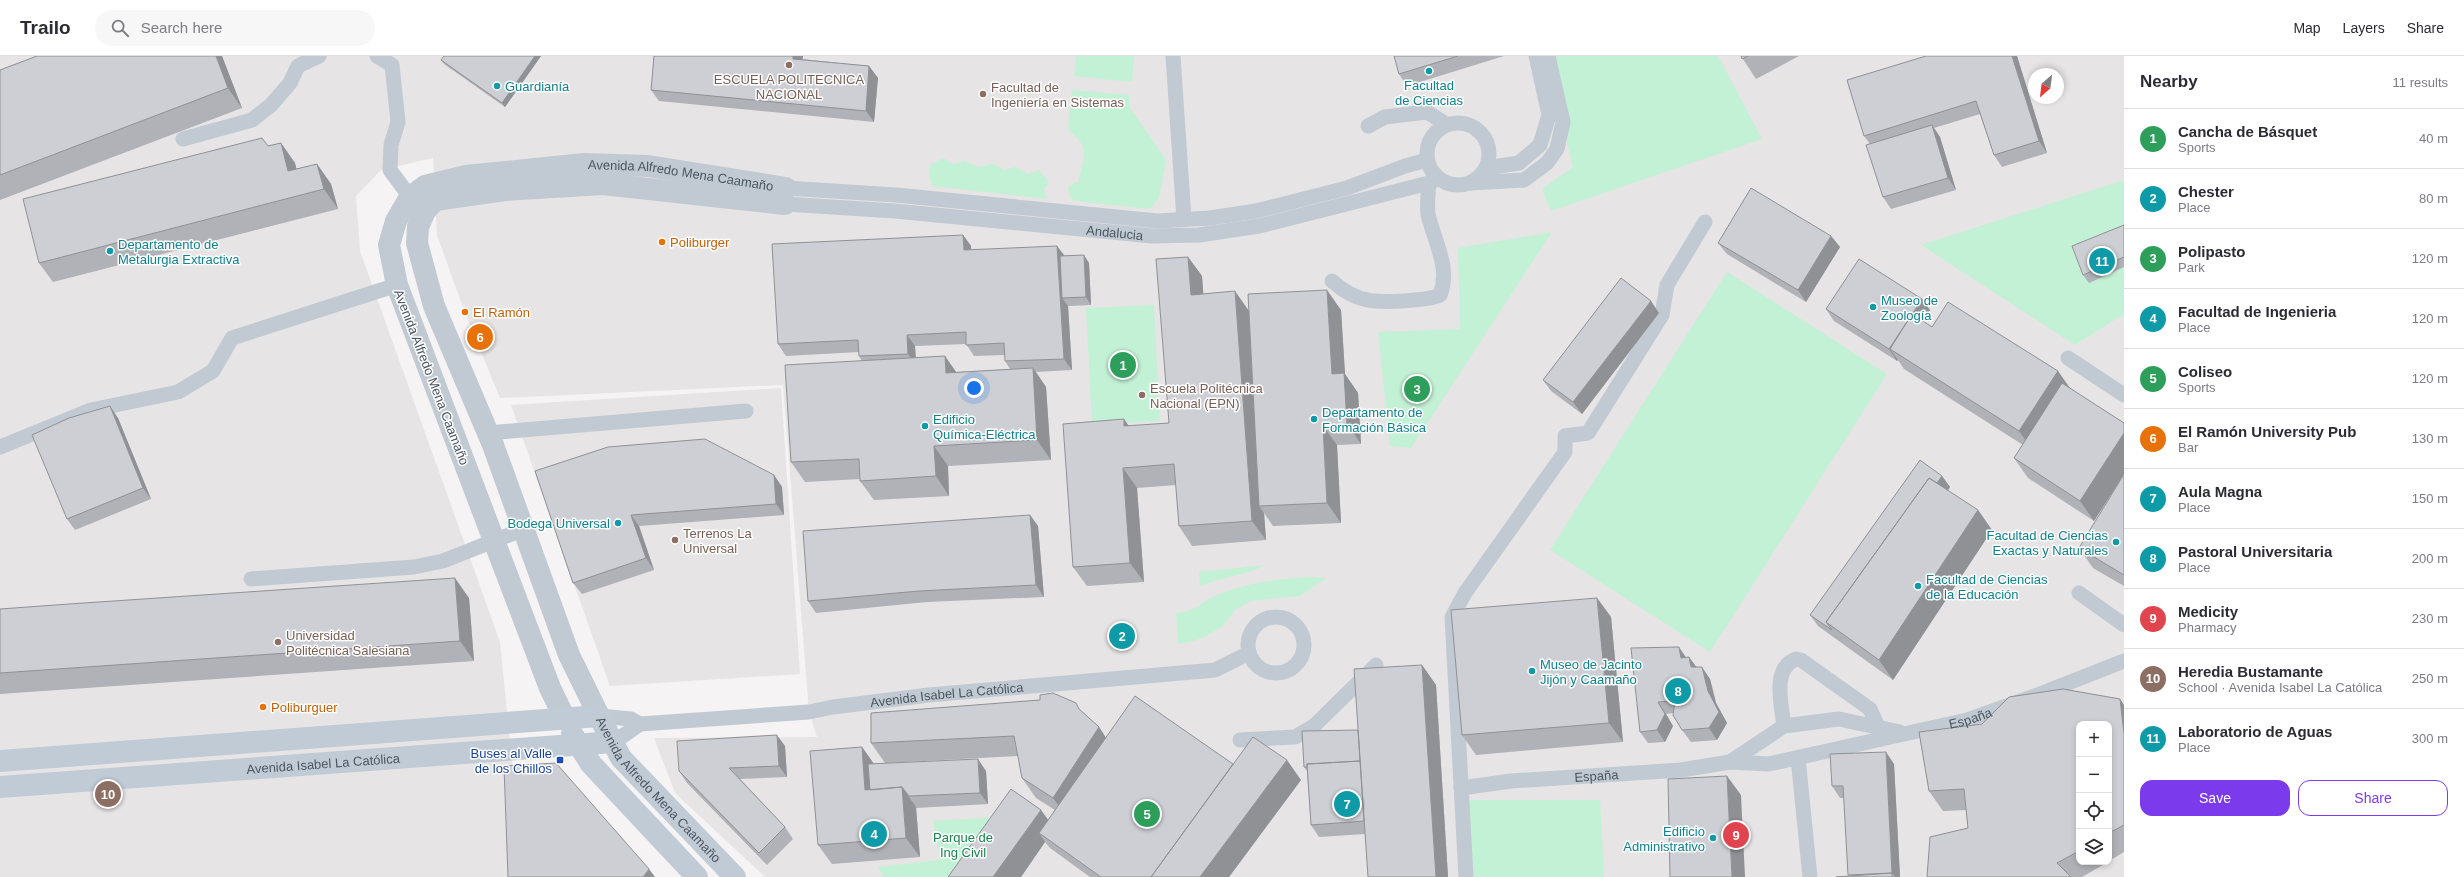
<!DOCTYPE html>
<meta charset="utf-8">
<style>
body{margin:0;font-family:Helvetica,sans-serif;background:#f7f7f7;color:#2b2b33}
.controls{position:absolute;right:12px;bottom:12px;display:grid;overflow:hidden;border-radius:8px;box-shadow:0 2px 6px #0003}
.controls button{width:36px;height:36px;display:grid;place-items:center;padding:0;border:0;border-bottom:1px solid #e1e1e2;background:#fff;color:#2b2b33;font:20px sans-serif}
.compass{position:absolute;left:2028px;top:12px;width:36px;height:36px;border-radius:50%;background:#fff;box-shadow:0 2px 6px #0003;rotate:208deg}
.you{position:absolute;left:974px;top:332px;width:14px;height:14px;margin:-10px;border:3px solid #fff;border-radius:50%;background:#1a73e8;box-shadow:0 0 0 6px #1a73e833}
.badge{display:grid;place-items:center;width:26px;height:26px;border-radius:50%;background:#7c3aed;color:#fff;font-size:13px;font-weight:700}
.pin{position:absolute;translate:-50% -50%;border:2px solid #fff;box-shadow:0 1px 4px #0006}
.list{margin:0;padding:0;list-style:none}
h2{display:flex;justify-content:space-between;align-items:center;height:52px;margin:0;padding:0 16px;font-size:17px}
h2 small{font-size:13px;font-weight:400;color:#7c7c81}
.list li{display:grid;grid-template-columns:26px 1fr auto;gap:12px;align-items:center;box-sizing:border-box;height:60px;padding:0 16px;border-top:1px solid #e1e1e2}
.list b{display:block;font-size:15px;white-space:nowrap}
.list p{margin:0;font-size:13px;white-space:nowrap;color:#7c7c81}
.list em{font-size:13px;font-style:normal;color:#7c7c81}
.actions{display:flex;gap:8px;padding:12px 16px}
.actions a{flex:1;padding:9px 0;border:1px solid #7c3aed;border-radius:12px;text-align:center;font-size:14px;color:#7c3aed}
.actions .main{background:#7c3aed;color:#fff}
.icon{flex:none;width:22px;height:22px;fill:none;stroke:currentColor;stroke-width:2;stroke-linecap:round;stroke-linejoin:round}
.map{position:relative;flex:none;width:2124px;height:821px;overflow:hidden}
header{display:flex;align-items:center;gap:24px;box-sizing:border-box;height:56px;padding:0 20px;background:#fff;border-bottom:1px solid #e1e1e2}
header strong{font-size:19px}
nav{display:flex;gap:22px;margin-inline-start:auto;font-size:14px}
.search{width:280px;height:36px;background:#f7f7f7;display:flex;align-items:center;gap:10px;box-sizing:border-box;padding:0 14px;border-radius:22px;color:#7c7c81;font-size:15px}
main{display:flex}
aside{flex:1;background:#fff}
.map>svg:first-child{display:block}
.education{fill:#e6e4e5;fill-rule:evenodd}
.green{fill:#c3f1d5}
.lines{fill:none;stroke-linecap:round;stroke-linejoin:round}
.lane{stroke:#c1cad2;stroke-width:15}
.street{stroke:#c1cad2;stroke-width:22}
.secondary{stroke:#c1cbd6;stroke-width:22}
.wall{fill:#b0b2b7;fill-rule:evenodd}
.shaded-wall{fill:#909195}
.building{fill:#cdcfd5;stroke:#909195}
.education-dot{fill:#8d6e63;stroke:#fff;stroke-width:1.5}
.culture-dot{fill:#0f9aa8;stroke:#fff;stroke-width:1.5}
.food-dot{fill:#e8710a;stroke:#fff;stroke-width:1.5}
.transit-dot{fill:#1a4fb4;stroke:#fff;stroke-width:1.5}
.labels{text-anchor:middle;stroke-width:3;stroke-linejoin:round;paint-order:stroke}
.education-label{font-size:13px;fill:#785e54;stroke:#fff;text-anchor:start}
.culture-label{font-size:13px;fill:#0d838f;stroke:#fff;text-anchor:start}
.street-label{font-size:13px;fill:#4a5661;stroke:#fff}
.food-label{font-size:13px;fill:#c56008;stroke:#fff;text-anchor:start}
.transit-label{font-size:13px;fill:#164399;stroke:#fff;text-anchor:end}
.park-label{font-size:13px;fill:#17864f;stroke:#fff}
</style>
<header>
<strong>Trailo</strong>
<div class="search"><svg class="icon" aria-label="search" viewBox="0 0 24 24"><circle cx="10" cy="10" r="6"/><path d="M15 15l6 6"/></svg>Search here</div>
<nav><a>Map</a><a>Layers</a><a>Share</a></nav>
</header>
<main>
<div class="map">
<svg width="2124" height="821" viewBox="0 0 2124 821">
<rect width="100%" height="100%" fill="#f5f3f3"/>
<!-- education -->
<path class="education" d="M0 0H2124V821H765L675 737 654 682 817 681 809 656 783 329 500 342 465 257 437 179 433 102 381 114 356 140 360 195 500 586 514 725 518 821H0ZM2034 18H2058V42H2034ZM2079 668H2109V806H2079Z
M781 332 800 618 610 630 511 349Z"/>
<!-- green -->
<path class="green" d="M1076 0H1134L1132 26 1074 20Z
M1545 0H1718L1762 83 1551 155 1542 133 1573 111Z
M1072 34 1129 39V50L1166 104 1159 142 1150 153 1076 145 1070 142 1068 130 1079 125C1083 98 1092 92 1068 74Z
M943 102 953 108 965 105 978 111 993 108 1004 114 1015 111 1028 118 1039 114 1049 126 1044 133 1047 143 932 130 929 118 930 109Z
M2124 124V258L2075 289 1921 189Z
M1552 176 1411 392 1390 390 1378 276 1460 273 1458 192Z
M1727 216 1887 318 1710 596 1550 494Z
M1154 249 1160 365 1092 368 1086 252Z
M1265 509C1245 520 1221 521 1200 530L1199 516Z
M1308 521 1326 522 1300 540 1250 545 1235 554 1223 570 1206 580 1194 585 1178 588 1176 557C1199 554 1199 547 1217 539 1247 527 1276 523 1308 521Z
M1458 744H1600L1604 821H1464Z
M1013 760 971 821H884L878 811 940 804 933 765Z"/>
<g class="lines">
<!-- lane -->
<g class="lane">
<path d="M377 0 392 9 398 66 391 89 390 114 410 141"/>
<path d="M1173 0 1184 163"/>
<circle cx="1458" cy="98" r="31"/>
<path d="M1368 70 1385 61 1427 56 1446 68"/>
<path d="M183 83 252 64 271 49 290 27 298 10 319 0"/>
<path d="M1486 112 1519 107 1540 89 1549 59 1536 0"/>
<path d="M1470 127 1524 124 1547 107 1557 93 1563 66 1548 0"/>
<path d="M786 132 896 139 1157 165 1210 162 1256 155 1347 132 1405 110 1427 104"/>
<path id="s1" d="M785 148 895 155 1152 180 1199 179 1259 170 1429 127 1438 123"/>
<path d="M1332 225C1342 234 1354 242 1368 244 1382 247 1427 245 1440 239 1451 212 1434 185 1428 158 1427 149 1428 137 1429 127"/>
<path d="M2068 302 2124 339"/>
<path d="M488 377 746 355"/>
<path d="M0 391 91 354 178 336 213 315 232 282 397 229"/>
<path d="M251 523 414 511 443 505 524 473"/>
<path d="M2079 537 2124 569"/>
<circle cx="1276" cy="589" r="28"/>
<path d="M599 660 631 663 640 668"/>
<path d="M1784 670C1782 651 1771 612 1796 603L1801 604 1870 653 1878 671"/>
<path d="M1240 684 1295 681 1314 670 1376 609"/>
<path id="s2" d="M614 686 640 668 809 656 833 651 929 639 1215 614 1249 597"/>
<path d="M1798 702 1810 821"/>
<path d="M1730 706 1784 670 1839 663 1900 676"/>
<path id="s3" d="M1461 732 1511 725 1681 714 1730 706 1769 708 1967 664 2040 638 2124 605"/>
<path d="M1466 821 1452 561 1465 537 1565 396V380L1588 377 1662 259 1667 229 1705 166"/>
</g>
<!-- street -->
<g class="street">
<path d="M599 660 569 599 493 389 434 250 417 187 418 171 425 155 435 144 505 134 603 128 785 148"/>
<path id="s4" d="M565 663 550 632 397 229 389 189 396 165 410 141 425 130 466 120 584 108 648 110 786 132"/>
</g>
<!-- secondary -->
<g class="secondary">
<path d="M572 678 591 708 697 821"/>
<path id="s5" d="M0 705 599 660 621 702 735 821"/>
<path id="s6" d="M0 731 614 686"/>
</g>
</g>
<!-- wall -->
<path class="wall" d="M37 0H222L242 52 0 144V14Z
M541 0 505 51 444 8 441 4Z
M654 0H803L802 3 869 10 878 22 874 66 659 45 651 34Z
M1394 0H1504L1407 30 1399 18Z
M1741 0H1799L1756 23Z
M2017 0 2047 97 2002 111 1994 99 1980 58 1934 72 1940 81 1956 134 1891 153 1883 141 1870 88 1864 80Z
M281 87 295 107 296 113 317 108 331 128 338 153 53 226 39 207 268 90Z
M2124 169V211L2089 227 2083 219Z
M963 179 971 190V194L1057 190 1065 200 1089 207 1091 249 1068 250 1072 314 1036 316 1046 331 1051 404 948 410 949 440 874 444 860 425V423L805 426 791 406 862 305 859 300V296L786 300 778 288ZM966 288 974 300 1005 299V305L1010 313 956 316 916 302 915 290Z
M1831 180 1840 191 1806 246 1727 198 1718 187Z
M1188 201 1202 220 1203 238 1249 255 1341 254 1345 318 1358 337 1361 388 1337 389 1341 467 1273 470 1264 457 1266 484 1192 490 1179 470 1176 429 1137 432 1144 526 1087 530 1073 511 1129 370 1169 367Z
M1922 243 1930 254 1923 265 1932 271 2058 315 2069 332 2124 367V530L2093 512 2079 492 2120 424 2094 465 2028 422 2014 402 2023 389 1904 313 1898 304 1897 305 1834 265 1826 253Z
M1659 257 1582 358 1551 335 1543 324Z
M118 362 151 443 75 474 67 463Z
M535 415 774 419 782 431 784 459 639 470 654 514 582 538 573 527Z
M1942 420 1950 431 1948 435 1978 454 1992 474 1893 624 1818 570 1810 559Z
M1030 459 1038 470 1044 541 927 546 816 557 808 545Z
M469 542 474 605 0 638V553Z
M1597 542 1611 561 1623 686 1476 699 1462 679Z
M1686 602 1710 623 1716 647 1727 667 1717 684 1691 686 1682 674 1673 657 1666 658 1673 670 1665 686 1648 687 1640 676Z
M1422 609 1436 629 1448 821H1368L1365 778 1319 781 1311 769 1307 715 1304 711 1358 674Z
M2063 633 2120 643 2124 649V796L2109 805V668H2079V806H2108L2082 821H1927L1930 781 1968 772 1966 754 1943 755 1929 735 1919 676 1982 668 2009 641Z
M1083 656 1099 671 1106 682 1233 708 1301 724 1229 821H1090L1050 792 1045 786 1021 821H948L1048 764 1055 754 1036 742 1022 722 1018 700 885 707 871 687Z
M785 690 787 721 740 723 785 771 793 783 767 809 687 727 679 715Z
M862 691 874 708 986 715 988 748 916 752 920 801 832 808 818 789Z
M1894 708 1900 821H1836L1849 820 1848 819 1844 742H1840L1832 730Z"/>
<!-- shaded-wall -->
<path class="shaded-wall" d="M216 0H222L242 52 228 32Z
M535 0H541L505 51 502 47Z
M793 0H803L801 14 793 3Z
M2012 0H2017L2047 97 2039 85Z
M869 10 878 22 874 66 866 55Z
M1932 69 1940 81 1956 134 1948 122Z
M281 87 295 107 302 135 288 115Z
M317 108 331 128 338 153 324 133Z
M963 179 971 190 972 206 964 194Z
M1831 180 1840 191 1806 246 1798 234Z
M1057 190 1065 201 1062 242 1068 250 1072 314 1064 303Z
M1084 199 1089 207 1091 249 1086 241Z
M1188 201 1202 220 1205 259 1191 239Z
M1327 234 1341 254 1345 318 1358 337 1361 388 1347 368 1332 318Z
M1235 235 1249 255 1259 450 1264 457 1266 484 1252 465Z
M1922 243 1930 254 1900 300 1890 293 1898 304 1897 305 1889 293Z
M1651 245 1659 257 1582 358 1573 346Z
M907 279 915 290 916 309 908 298Z
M945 300 959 320 946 317Z
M1033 312 1046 331 1051 404 1037 384Z
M2058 315 2072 335 2033 395 2019 375Z
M110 350 118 362 151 443 143 432Z
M1124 363 1138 383 1124 370Z
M1323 370 1337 389 1341 467 1327 447Z
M2124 377V418L2094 465 2080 445Z
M934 390 948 410 949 440 936 420Z
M1123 412 1137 432 1144 526 1130 507Z
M774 419 782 431 784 459 776 448Z
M1942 420 1950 431 1845 579 1834 571Z
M1978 454 1992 474 1893 624 1879 604Z
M631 459 639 470 654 514 646 502Z
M1030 459 1038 470 1044 541 1036 529Z
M455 522 469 542 474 605 460 585Z
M1597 542 1611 561 1623 686 1609 667Z
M1679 591 1687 603 1681 602Z
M1689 601 1698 613 1691 611Z
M1422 609 1436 629 1448 821H1436Z
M1702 611 1710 623 1716 647 1727 667 1717 684 1709 672 1708 635Z
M2120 643 2124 649V678Z
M1658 646 1666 658 1673 670 1665 686 1657 674Z
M1099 671 1112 691 1067 761 1053 742Z
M777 679 785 690 787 721 779 710Z
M862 691 876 711 878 742 865 734Z
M1886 696 1894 708 1900 821H1895L1892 817Z
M978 703 986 715 988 748 980 737Z
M1287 704 1301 724 1229 821H1200Z
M1727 720 1741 739 1745 821H1732Z
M902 731 916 751 920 801 906 782Z
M1041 754 1055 773 1039 777 1045 786 1021 821H993Z
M649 813 655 821H643Z"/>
<!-- building -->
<path class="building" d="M37 0H216L228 32 0 119V14Z
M444 0H535L502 47 441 4Z
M654 0H793V3L869 10 866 55 651 34Z
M1394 0H1458L1399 18Z
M1741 0H1748L1742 3Z
M1926 0H2012L2039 85 1994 99 1976 45 1864 80 1847 24Z
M1932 69 1948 122 1883 141 1866 89Z
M262 82 268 90 281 87 288 115 317 108 324 133 39 207 23 143Z
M1751 132 1831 180 1798 234 1718 187Z
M2124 169V201L2083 219 2072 190Z
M963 179 964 194 1057 190 1064 303 1005 305 1004 287 966 289V276L907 279 908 298 859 300 858 284 778 288 772 188Z
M1084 199 1086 241 1062 242 1060 200Z
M1188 201 1191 239 1235 235 1252 465 1179 470 1174 408 1123 412 1130 507 1073 511 1063 368 1124 363V370L1169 367 1156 203Z
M1859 203 1922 243 1889 293 1826 253Z
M1621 222 1651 245 1573 346 1543 324Z
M1327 234 1332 318 1344 317 1347 368 1323 370 1327 447 1259 450 1248 238Z
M1948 246 2058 315 2019 375 1890 293 1912 258 1932 271Z
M945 300 946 317 1033 312 1037 384 934 390 936 420 860 425 859 403 791 406 785 309Z
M2062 327 2124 367V377L2080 445 2014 402Z
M110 350 143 432 67 463 32 379 69 362Z
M705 383 774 419 776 448 631 459 646 502 573 527 535 415 608 391Z
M1920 404 1942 420 1937 427 1929 422 1826 566 1832 574 1810 559Z
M2124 418V519L2079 492Z
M1929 422 1978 454 1879 604 1826 566Z
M1030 459 1036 529 919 535 808 545 803 475Z
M455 522 460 585 0 617V553L69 548Z
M1597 542 1609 667 1462 679 1451 554Z
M1679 591 1681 602 1689 601 1691 611H1702L1708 635 1719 656 1709 672 1682 674 1673 659 1675 645 1658 646 1665 658 1657 674 1640 676 1631 592Z
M1422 609 1436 821H1368L1354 613Z
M2063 633 2120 643 2124 678V769L2109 777V668H2079V795L2057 807 2071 821H1927L1930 781 1968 772 1964 733 1929 735 1919 676 1982 668 2009 641Z
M1053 637 1076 647 1079 653 1099 671 1053 742 1022 722 1014 680 871 687V657L1040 644V639Z
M1135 640 1233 708 1151 821H1101L1039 777Z
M1358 674 1360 705 1307 708V711H1304L1302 675Z
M777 679 779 710 729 712 785 771 759 797 679 715 677 685Z
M1253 681 1287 704 1200 821H1151Z
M862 691 865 734 902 731 906 782 818 789 810 695Z
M1886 696 1892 817 1848 819 1843 730H1832L1830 698Z
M978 703 980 737 909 740 902 731 870 734 868 708Z
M1360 705 1364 765 1311 769 1307 708Z
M556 707 649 813 643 821H508L504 710Z
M1727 720 1732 821H1670L1668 723Z
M1011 733 1041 754 993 821H948Z
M1892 817V821H1836Z"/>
<!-- markers -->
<g class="education-dot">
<circle cx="789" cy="9" r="4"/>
<circle cx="983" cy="38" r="4"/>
<circle cx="1142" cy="339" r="4"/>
<circle cx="675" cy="484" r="4"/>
<circle cx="278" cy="586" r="4"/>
</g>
<g class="culture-dot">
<circle cx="1429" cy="15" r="4"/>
<circle cx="497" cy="30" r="4"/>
<circle cx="110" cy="195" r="4"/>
<circle cx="1873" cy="251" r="4"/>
<circle cx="1314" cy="363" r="4"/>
<circle cx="925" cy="370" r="4"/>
<circle cx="618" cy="467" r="4"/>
<circle cx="2116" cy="486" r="4"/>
<circle cx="1918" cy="530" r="4"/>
<circle cx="1532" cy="615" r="4"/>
<circle cx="1713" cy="782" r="4"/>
</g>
<g class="food-dot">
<circle cx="662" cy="186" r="4"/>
<circle cx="465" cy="256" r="4"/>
<circle cx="263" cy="651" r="4"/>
</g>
<rect class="transit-dot" x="556" y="700" width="8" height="8" rx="2"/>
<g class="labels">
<!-- education labels -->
<g class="education-label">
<text x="789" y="28" text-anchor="middle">ESCUELA POLITECNICA<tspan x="789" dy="15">NACIONAL</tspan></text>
<text x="991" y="36">Facultad de<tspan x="991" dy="15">Ingeniería en Sistemas</tspan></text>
<text x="1150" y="337">Escuela Politécnica<tspan x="1150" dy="15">Nacional (EPN)</tspan></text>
<text x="683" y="482">Terrenos La<tspan x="683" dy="15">Universal</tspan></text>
<text x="286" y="584">Universidad<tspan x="286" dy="15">Politécnica Salesiana</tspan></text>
</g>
<!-- culture labels -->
<g class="culture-label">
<text x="1429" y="34" text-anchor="middle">Facultad<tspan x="1429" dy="15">de Ciencias</tspan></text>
<text x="505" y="35">Guardianía</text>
<text x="118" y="193">Departamento de<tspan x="118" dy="15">Metalurgia Extractiva</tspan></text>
<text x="1881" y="249">Museo de<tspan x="1881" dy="15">Zoología</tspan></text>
<text x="1322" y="361">Departamento de<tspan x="1322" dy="15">Formación Básica</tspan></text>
<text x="933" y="368">Edificio<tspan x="933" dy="15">Química-Eléctrica</tspan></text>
<text x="610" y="472" text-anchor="end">Bodega Universal</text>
<text x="2108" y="484" text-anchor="end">Facultad de Ciencias<tspan x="2108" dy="15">Exactas y Naturales</tspan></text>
<text x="1926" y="528">Facultad de Ciencias<tspan x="1926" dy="15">de la Educación</tspan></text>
<text x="1540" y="613">Museo de Jacinto<tspan x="1540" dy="15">Jijón y Caamaño</tspan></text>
<text x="1705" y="780" text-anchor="end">Edificio<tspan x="1705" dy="15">Administrativo</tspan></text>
</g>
<!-- street labels -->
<g class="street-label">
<text dy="5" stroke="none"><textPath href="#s4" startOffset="836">Avenida Alfredo Mena Caamaño</textPath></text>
<text dy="5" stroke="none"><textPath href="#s1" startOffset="331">Andalucia</textPath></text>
<text transform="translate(432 321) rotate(69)" y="5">Avenida Alfredo Mena Caamaño</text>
<text dy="5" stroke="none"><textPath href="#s2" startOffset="340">Avenida Isabel La Católica</textPath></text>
<text dy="5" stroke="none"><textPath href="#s3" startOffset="516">España</textPath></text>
<text dy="5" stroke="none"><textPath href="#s6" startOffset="324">Avenida Isabel La Católica</textPath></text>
<text dy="5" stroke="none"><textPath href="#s3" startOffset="136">España</textPath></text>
<text dy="5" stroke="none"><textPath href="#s5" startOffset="696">Avenida Alfredo Mena Caamaño</textPath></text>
</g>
<!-- food labels -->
<g class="food-label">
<text x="670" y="191">Poliburger</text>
<text x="473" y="261">El Ramón</text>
<text x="271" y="656">Poliburguer</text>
</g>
<!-- transit labels -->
<g class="transit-label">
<text x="552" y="702">Buses al Valle<tspan x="552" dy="15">de los Chillos</tspan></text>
</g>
<!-- park labels -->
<g class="park-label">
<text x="963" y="786">Parque de<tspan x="963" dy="15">Ing Civil</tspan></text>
</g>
</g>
</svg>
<div class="controls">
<button>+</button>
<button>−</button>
<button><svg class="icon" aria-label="locate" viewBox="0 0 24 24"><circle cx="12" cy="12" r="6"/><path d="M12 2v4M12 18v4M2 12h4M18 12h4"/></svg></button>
<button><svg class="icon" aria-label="layers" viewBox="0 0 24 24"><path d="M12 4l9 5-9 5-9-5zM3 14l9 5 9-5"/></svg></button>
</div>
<svg class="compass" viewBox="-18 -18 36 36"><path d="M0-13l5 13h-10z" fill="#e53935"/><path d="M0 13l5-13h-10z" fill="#7c7c81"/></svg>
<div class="you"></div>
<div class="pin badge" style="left:1123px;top:309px;background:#2e9e5b">1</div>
<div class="pin badge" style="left:1122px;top:580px;background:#0f9aa8">2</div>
<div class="pin badge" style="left:1417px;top:333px;background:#2e9e5b">3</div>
<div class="pin badge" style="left:874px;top:778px;background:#0f9aa8">4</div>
<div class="pin badge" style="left:1147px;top:758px;background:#2e9e5b">5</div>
<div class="pin badge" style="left:480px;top:281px;background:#e8710a">6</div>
<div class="pin badge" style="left:1347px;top:748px;background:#0f9aa8">7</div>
<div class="pin badge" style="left:1678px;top:635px;background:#0f9aa8">8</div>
<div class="pin badge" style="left:1736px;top:779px;background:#e0444e">9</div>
<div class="pin badge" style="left:108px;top:738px;background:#8d6e63">10</div>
<div class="pin badge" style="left:2102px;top:205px;background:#0f9aa8">11</div>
</div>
<aside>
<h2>Nearby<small>11 results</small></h2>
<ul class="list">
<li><span class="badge" style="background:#2e9e5b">1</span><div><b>Cancha de Básquet</b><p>Sports</p></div><em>40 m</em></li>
<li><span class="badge" style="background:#0f9aa8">2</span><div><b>Chester</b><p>Place</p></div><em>80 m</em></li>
<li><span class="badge" style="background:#2e9e5b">3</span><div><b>Polipasto</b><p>Park</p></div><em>120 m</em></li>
<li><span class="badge" style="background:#0f9aa8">4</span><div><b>Facultad de Ingenieria</b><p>Place</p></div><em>120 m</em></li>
<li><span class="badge" style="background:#2e9e5b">5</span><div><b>Coliseo</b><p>Sports</p></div><em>120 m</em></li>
<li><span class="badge" style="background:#e8710a">6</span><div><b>El Ramón University Pub</b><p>Bar</p></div><em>130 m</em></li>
<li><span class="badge" style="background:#0f9aa8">7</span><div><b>Aula Magna</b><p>Place</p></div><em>150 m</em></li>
<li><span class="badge" style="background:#0f9aa8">8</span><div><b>Pastoral Universitaria</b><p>Place</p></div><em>200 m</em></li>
<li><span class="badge" style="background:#e0444e">9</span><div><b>Medicity</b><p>Pharmacy</p></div><em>230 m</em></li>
<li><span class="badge" style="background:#8d6e63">10</span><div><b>Heredia Bustamante</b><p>School · Avenida Isabel La Católica</p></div><em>250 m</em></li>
<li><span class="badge" style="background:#0f9aa8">11</span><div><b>Laboratorio de Aguas</b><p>Place</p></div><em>300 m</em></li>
</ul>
<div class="actions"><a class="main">Save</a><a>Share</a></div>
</aside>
</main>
